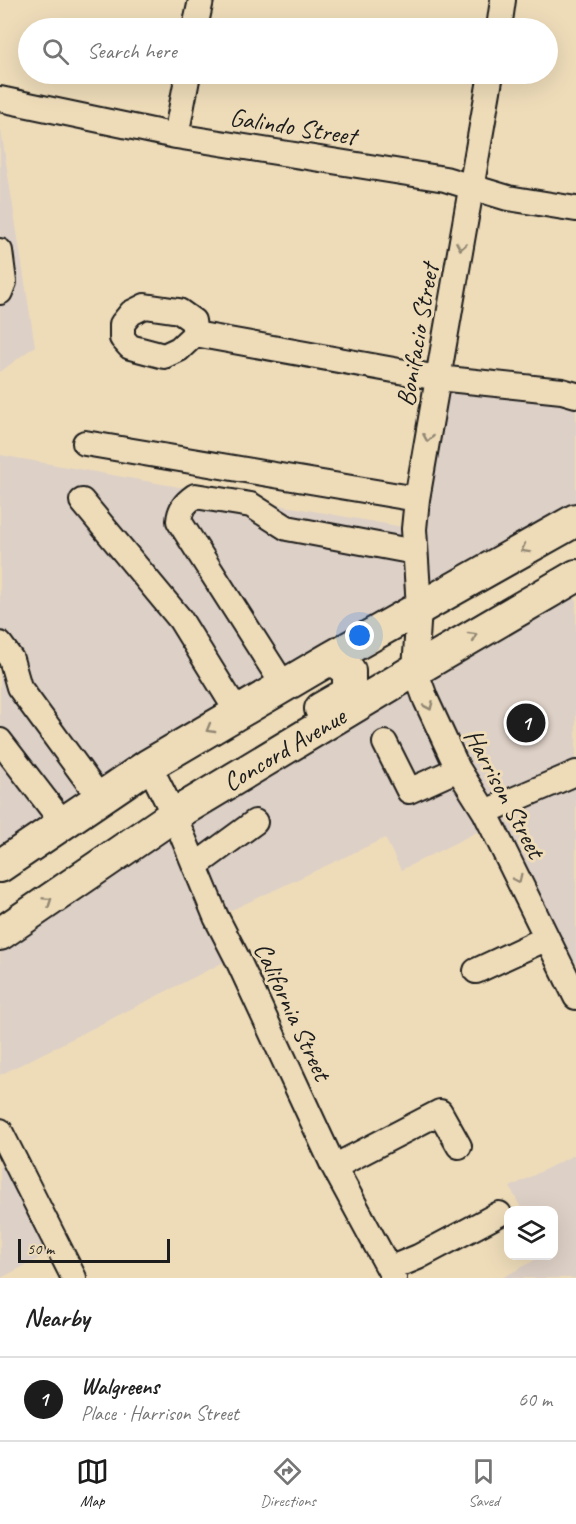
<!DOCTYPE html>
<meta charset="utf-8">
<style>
body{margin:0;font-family:Caveat,sans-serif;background:#f2f2f2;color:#222}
.controls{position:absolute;right:18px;bottom:18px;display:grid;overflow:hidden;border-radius:12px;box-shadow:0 6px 24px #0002}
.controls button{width:54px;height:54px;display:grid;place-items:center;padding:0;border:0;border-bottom:2px solid #e0e0e0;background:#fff;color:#222;font:30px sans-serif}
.scale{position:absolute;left:18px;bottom:15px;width:152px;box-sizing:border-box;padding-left:6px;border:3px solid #1c1c1c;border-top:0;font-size:16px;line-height:21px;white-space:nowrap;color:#1c1c1c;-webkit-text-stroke:4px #eedcb9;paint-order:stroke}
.you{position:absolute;left:360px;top:636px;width:21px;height:21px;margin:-15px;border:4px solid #fff;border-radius:50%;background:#1a73e8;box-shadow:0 0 0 9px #1a73e833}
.badge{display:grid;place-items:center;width:39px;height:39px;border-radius:50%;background:#1c1c1c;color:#fff;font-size:20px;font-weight:700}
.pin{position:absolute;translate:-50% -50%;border:3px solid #fff;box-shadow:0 2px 6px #0006}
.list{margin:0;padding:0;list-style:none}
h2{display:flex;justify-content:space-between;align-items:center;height:78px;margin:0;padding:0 24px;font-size:26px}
h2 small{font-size:20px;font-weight:400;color:#767676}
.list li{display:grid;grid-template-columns:39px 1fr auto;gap:18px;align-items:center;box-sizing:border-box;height:84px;padding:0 24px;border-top:2px solid #e0e0e0}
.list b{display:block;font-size:22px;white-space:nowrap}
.list p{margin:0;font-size:20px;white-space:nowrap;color:#767676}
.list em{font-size:20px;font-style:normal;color:#767676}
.icon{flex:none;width:33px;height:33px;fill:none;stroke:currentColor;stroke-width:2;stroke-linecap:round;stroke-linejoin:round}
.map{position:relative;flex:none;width:576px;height:1278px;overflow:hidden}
.search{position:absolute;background:#fff;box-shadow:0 6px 24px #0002;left:18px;right:18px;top:18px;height:66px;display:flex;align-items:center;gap:15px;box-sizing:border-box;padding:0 21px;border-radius:33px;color:#767676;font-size:22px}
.sheet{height:162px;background:#fff}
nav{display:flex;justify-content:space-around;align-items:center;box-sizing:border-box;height:84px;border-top:2px solid #e0e0e0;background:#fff;font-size:16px;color:#767676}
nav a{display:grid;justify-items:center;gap:3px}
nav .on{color:#1c1c1c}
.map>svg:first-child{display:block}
.built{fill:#ddd0c6}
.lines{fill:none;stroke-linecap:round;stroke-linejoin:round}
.minor-casing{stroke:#1c1c1c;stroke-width:28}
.major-casing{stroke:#1c1c1c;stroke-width:36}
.minor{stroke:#eedcb9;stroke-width:24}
.major{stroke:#eedcb9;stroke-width:32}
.oneway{stroke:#908672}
.labels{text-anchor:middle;stroke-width:6;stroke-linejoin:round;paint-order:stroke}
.street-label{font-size:26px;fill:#1c1c1c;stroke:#eedcb9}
</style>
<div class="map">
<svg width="576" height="1278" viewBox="0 0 576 1278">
<rect width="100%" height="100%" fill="#eedcb9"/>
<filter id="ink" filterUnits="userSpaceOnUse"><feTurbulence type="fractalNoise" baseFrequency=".0167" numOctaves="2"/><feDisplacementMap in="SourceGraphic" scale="12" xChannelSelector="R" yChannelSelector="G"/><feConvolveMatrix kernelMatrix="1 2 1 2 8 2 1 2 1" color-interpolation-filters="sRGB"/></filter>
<g filter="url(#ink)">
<!-- built -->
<path class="built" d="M0 124 35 346 0 372Z
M438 378 576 385V520L0 866V455L414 529Z
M576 576V997L491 825 401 870 385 838 217 917 236 956 0 1075V934Z
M0 1151 59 1248 1 1278H0Z
M576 1154V1278H502L542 1256H554V1210H522L510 1187Z"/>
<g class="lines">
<!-- minor casing -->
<g class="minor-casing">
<path id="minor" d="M195 28 201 0
M499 28 503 0
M491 74 417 499 414 529 419 608 415 670 426 700 458 769 485 812 576 997
M0 99 176 136 445 179 508 198 576 209
M176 136 188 74
M0 251 4 282 0 292
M145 306 179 311 193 321 195 334 179 349 164 356 130 347 122 338V324L131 313Z
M195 334 438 378 562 391 576 395
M85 443 417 499
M82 501 180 619 238 713
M0 644 11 659 19 687 100 798
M284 686 179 521C180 509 185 503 195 496L251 505 287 528 415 552
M0 741 63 823
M385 743 409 791 458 769
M149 765 174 815 216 917 236 956 333 1165 394 1278
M485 812 576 773
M195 866 255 822
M476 971 547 938
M0 1131 74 1278
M334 1167 440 1112 459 1146
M389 1269 418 1257 499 1214"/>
</g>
<!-- major casing -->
<g class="major-casing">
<path id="major" d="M321 709 349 693V671L331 658
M0 866 149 765 331 658 576 520
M0 934 174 815 415 670 576 576"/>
</g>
<!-- minor -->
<use href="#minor" class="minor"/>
<!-- major -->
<use href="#major" class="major"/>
</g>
<!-- one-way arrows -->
<defs><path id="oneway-chevron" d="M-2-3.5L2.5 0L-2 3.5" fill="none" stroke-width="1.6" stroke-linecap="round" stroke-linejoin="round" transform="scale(1.5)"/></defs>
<g class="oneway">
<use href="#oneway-chevron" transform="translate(461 246) rotate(100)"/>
<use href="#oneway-chevron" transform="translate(428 438) rotate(100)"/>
<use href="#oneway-chevron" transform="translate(525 549) rotate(151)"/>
<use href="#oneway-chevron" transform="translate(473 636) rotate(-30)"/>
<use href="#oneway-chevron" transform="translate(429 706) rotate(66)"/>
<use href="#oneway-chevron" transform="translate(210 729) rotate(150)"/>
<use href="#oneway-chevron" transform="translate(518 879) rotate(64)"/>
<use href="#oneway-chevron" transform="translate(48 901) rotate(-34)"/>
</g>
</g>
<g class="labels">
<!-- street labels -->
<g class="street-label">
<text transform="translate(293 126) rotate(9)" y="9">Galindo Street</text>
<text transform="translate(417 335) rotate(-80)" y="9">Bonifacio Street</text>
<text transform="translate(284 749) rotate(-31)" y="9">Concord Avenue</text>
<text transform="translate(505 793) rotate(62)" y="9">Harrison Street</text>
<text transform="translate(293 1011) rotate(65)" y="9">California Street</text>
</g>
</g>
</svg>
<div class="controls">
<button><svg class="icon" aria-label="layers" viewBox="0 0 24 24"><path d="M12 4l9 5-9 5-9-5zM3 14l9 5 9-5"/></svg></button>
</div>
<div class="scale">50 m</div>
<div class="you"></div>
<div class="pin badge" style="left:526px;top:723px">1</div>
<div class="search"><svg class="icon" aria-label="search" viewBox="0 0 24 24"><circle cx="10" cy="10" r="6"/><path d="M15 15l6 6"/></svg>Search here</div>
</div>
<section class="sheet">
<h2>Nearby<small></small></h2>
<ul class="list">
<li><span class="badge">1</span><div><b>Walgreens</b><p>Place · Harrison Street</p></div><em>60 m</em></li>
</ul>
</section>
<nav>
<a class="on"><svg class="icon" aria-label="map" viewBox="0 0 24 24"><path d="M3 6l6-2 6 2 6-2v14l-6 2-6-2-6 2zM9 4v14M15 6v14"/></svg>Map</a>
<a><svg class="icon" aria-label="directions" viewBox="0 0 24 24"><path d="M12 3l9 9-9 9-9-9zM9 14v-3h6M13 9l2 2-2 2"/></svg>Directions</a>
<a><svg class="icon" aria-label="saved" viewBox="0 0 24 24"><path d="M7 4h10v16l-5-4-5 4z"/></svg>Saved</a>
</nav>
